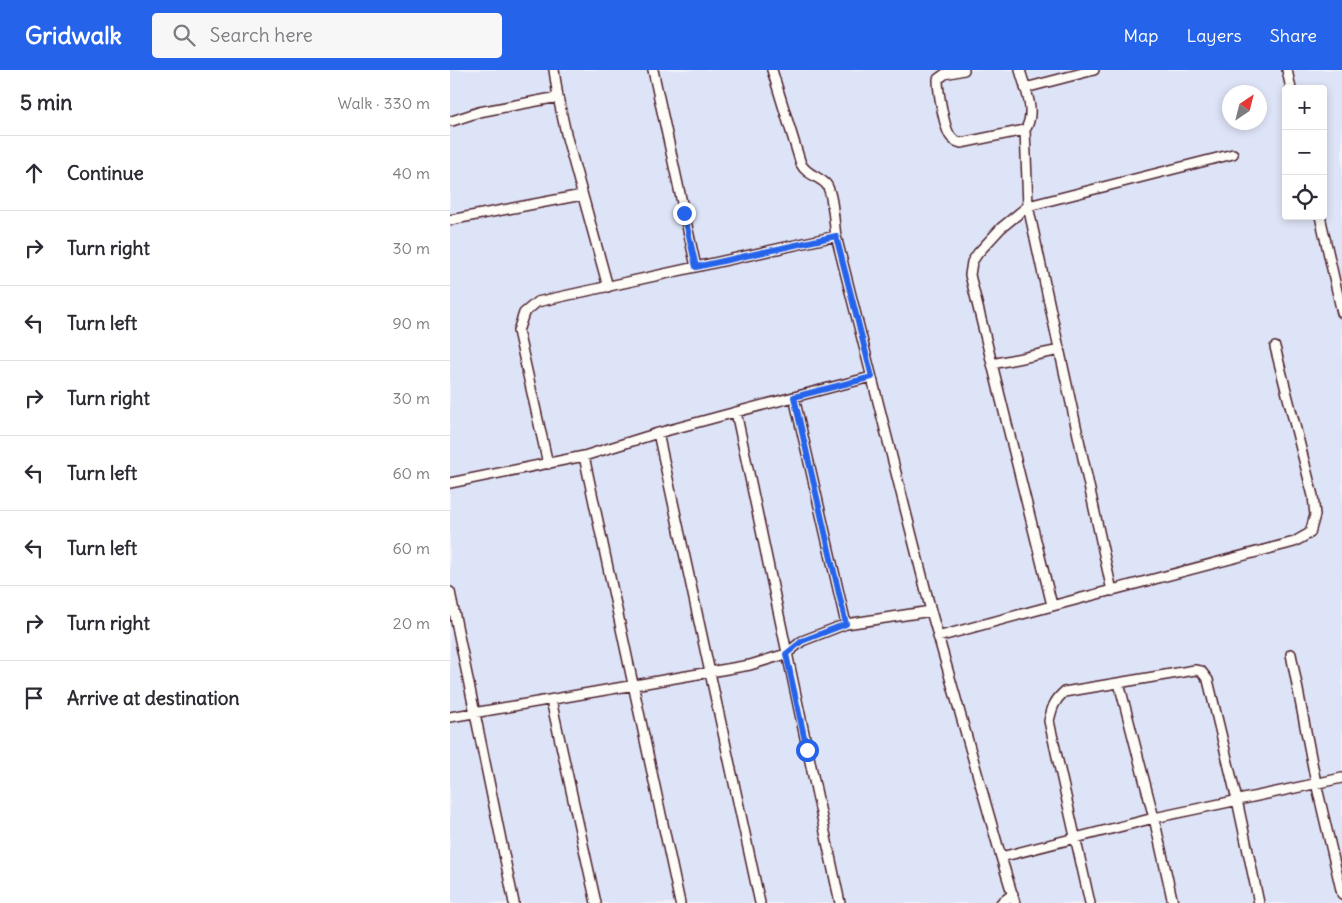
<!DOCTYPE html>
<meta charset="utf-8">
<style>
body{margin:0;font-family:Delius,sans-serif;background:#f7f7f7;color:#2b2b33}
.controls{position:absolute;right:15px;top:15px;display:grid;overflow:hidden;border-radius:5px;box-shadow:0 2px 8px #0003}
.controls button{width:45px;height:45px;display:grid;place-items:center;padding:0;border:0;border-bottom:1px solid #e1e1e2;background:#fff;color:#2b2b33;font:25px sans-serif}
.compass{position:absolute;left:772px;top:15px;width:45px;height:45px;border-radius:50%;background:#fff;box-shadow:0 2px 8px #0003;rotate:35deg}
.stop{position:absolute;width:15px;height:15px;margin:-11px;border:4px solid #2563eb;border-radius:50%;background:#fff}
.stop.end{background:#2563eb;border-color:#fff;box-shadow:0 1px 5px #0008}
.list{margin:0;padding:0;list-style:none}
h2{display:flex;justify-content:space-between;align-items:center;height:65px;margin:0;padding:0 20px;font-size:21px}
h2 small{font-size:16px;font-weight:400;color:#7c7c81}
.list li{display:grid;grid-template-columns:32px 1fr auto;gap:15px;align-items:center;box-sizing:border-box;height:75px;padding:0 20px;border-top:1px solid #e1e1e2}
.list b{display:block;font-size:19px;white-space:nowrap}
.list em{font-size:16px;font-style:normal;color:#7c7c81}
.icon{flex:none;width:28px;height:28px;fill:none;stroke:currentColor;stroke-width:2;stroke-linecap:round;stroke-linejoin:round}
.map{position:relative;flex:none;width:892px;height:833px;overflow:hidden}
header{display:flex;align-items:center;gap:30px;box-sizing:border-box;height:70px;padding:0 25px;background:#2563eb;color:#fff}
header strong{font-size:24px}
nav{display:flex;gap:28px;margin-inline-start:auto;font-size:18px}
.search{width:350px;height:45px;background:#f7f7f7;display:flex;align-items:center;gap:12px;box-sizing:border-box;padding:0 18px;border-radius:5px;color:#7c7c81;font-size:19px}
main{display:flex}
aside{flex:1;background:#fff}
.map>svg:first-child{display:block}
.built{fill:#dee4f7;fill-rule:evenodd}
.lines{fill:none;stroke-linecap:round;stroke-linejoin:round}
.service-casing{stroke:#4a1f2b;stroke-width:12}
.service{stroke:#fdfcf7;stroke-width:9}
.route{stroke:#2563eb;stroke-width:6}
</style>
<header>
<strong>Gridwalk</strong>
<div class="search"><svg class="icon" aria-label="search" viewBox="0 0 24 24"><circle cx="10" cy="10" r="6"/><path d="M15 15l6 6"/></svg>Search here</div>
<nav><a>Map</a><a>Layers</a><a>Share</a></nav>
</header>
<main>
<aside>
<h2>5 min<small>Walk · 330 m</small></h2>
<ul class="list">
<li><svg class="icon" aria-label="ahead" viewBox="0 0 24 24"><path d="M12 20V5M6 11l6-6 6 6"/></svg><div><b>Continue</b></div><em>40 m</em></li>
<li><svg class="icon" aria-label="right" viewBox="0 0 24 24"><path d="M7 20v-9h11M14 6l5 5-5 5"/></svg><div><b>Turn right</b></div><em>30 m</em></li>
<li><svg class="icon" aria-label="left" viewBox="0 0 24 24"><path d="M17 20v-9H6M10 6l-5 5 5 5"/></svg><div><b>Turn left</b></div><em>90 m</em></li>
<li><svg class="icon" aria-label="right" viewBox="0 0 24 24"><path d="M7 20v-9h11M14 6l5 5-5 5"/></svg><div><b>Turn right</b></div><em>30 m</em></li>
<li><svg class="icon" aria-label="left" viewBox="0 0 24 24"><path d="M17 20v-9H6M10 6l-5 5 5 5"/></svg><div><b>Turn left</b></div><em>60 m</em></li>
<li><svg class="icon" aria-label="left" viewBox="0 0 24 24"><path d="M17 20v-9H6M10 6l-5 5 5 5"/></svg><div><b>Turn left</b></div><em>60 m</em></li>
<li><svg class="icon" aria-label="right" viewBox="0 0 24 24"><path d="M7 20v-9h11M14 6l5 5-5 5"/></svg><div><b>Turn right</b></div><em>20 m</em></li>
<li><svg class="icon" aria-label="arrive" viewBox="0 0 24 24"><path d="M6 21V4h12l-3 4 3 4H6"/></svg><div><b>Arrive at destination</b></div></li>
</ul>
</aside>
<div class="map">
<svg width="892" height="833" viewBox="0 0 892 833">
<rect width="100%" height="100%" fill="#eff1f7"/>
<filter id="ink" filterUnits="userSpaceOnUse"><feTurbulence type="fractalNoise" baseFrequency=".02" numOctaves="2"/><feDisplacementMap in="SourceGraphic" scale="10" xChannelSelector="R" yChannelSelector="G"/><feConvolveMatrix kernelMatrix="1 2 1 2 8 2 1 2 1" color-interpolation-filters="sRGB"/></filter>
<g filter="url(#ink)">
<!-- built -->
<path class="built" d="M0 0H892V833H0ZM836 19H873V146H836ZM779 22H809V52H779Z"/>
<g class="lines">
<!-- service casing -->
<g class="service-casing">
<path id="service" d="M104 0 108 27
M203 0 246 197
M322 0 351 94C356 104 368 106 376 114 383 122 384 154 386 166L481 541 551 787 565 833
M514 0 495 4 488 9C488 20 494 59 501 67 503 70 507 72 511 73L575 60C587 42 575 19 570 0
M837 0 841 19
M575 18 644 0
M2 51 29 42 108 27 117 68 158 217
M575 60 578 136 662 521
M870 146 892 243
M0 150 132 125
M542 294 610 280
M344 327 396 554
M286 342 390 833
M208 363 310 833
M134 386 230 833
M98 394 68 261 74 243 87 232 386 166
M0 413 134 386 208 363 286 342 421 307
M0 522 64 833
M602 535 520 205 522 192 528 183 551 158 578 136 783 84
M488 567C606 534 725 504 844 472L860 463 865 445 863 426 825 277
M841 584 866 713 892 824
M669 613 704 748 723 833
M101 630 146 833
M0 647 300 595 336 584 352 571 396 554 481 541
M551 787 704 748 892 708
M551 833 563 824
M640 833 599 651C602 638 604 631 614 622L745 600 751 601 758 610 787 730 809 833"/>
</g>
<!-- service -->
<use href="#service" class="service"/>
</g>
</g>
<g class="lines" filter="url(#ink)">
<!-- route -->
<path class="route" d="M234 143 246 197 386 166 422 307 344 327 396 554 352 571 336 584 357 680"/>
</g>
</svg>
<div class="controls">
<button>+</button>
<button>−</button>
<button><svg class="icon" aria-label="locate" viewBox="0 0 24 24"><circle cx="12" cy="12" r="6"/><path d="M12 2v4M12 18v4M2 12h4M18 12h4"/></svg></button>
</div>
<svg class="compass" viewBox="-18 -18 36 36"><path d="M0-13l5 13h-10z" fill="#e53935"/><path d="M0 13l5-13h-10z" fill="#7c7c81"/></svg>
<div class="stop" style="left:357px;top:680px"></div>
<div class="stop end" style="left:234px;top:143px"></div>
</div>
</main>
